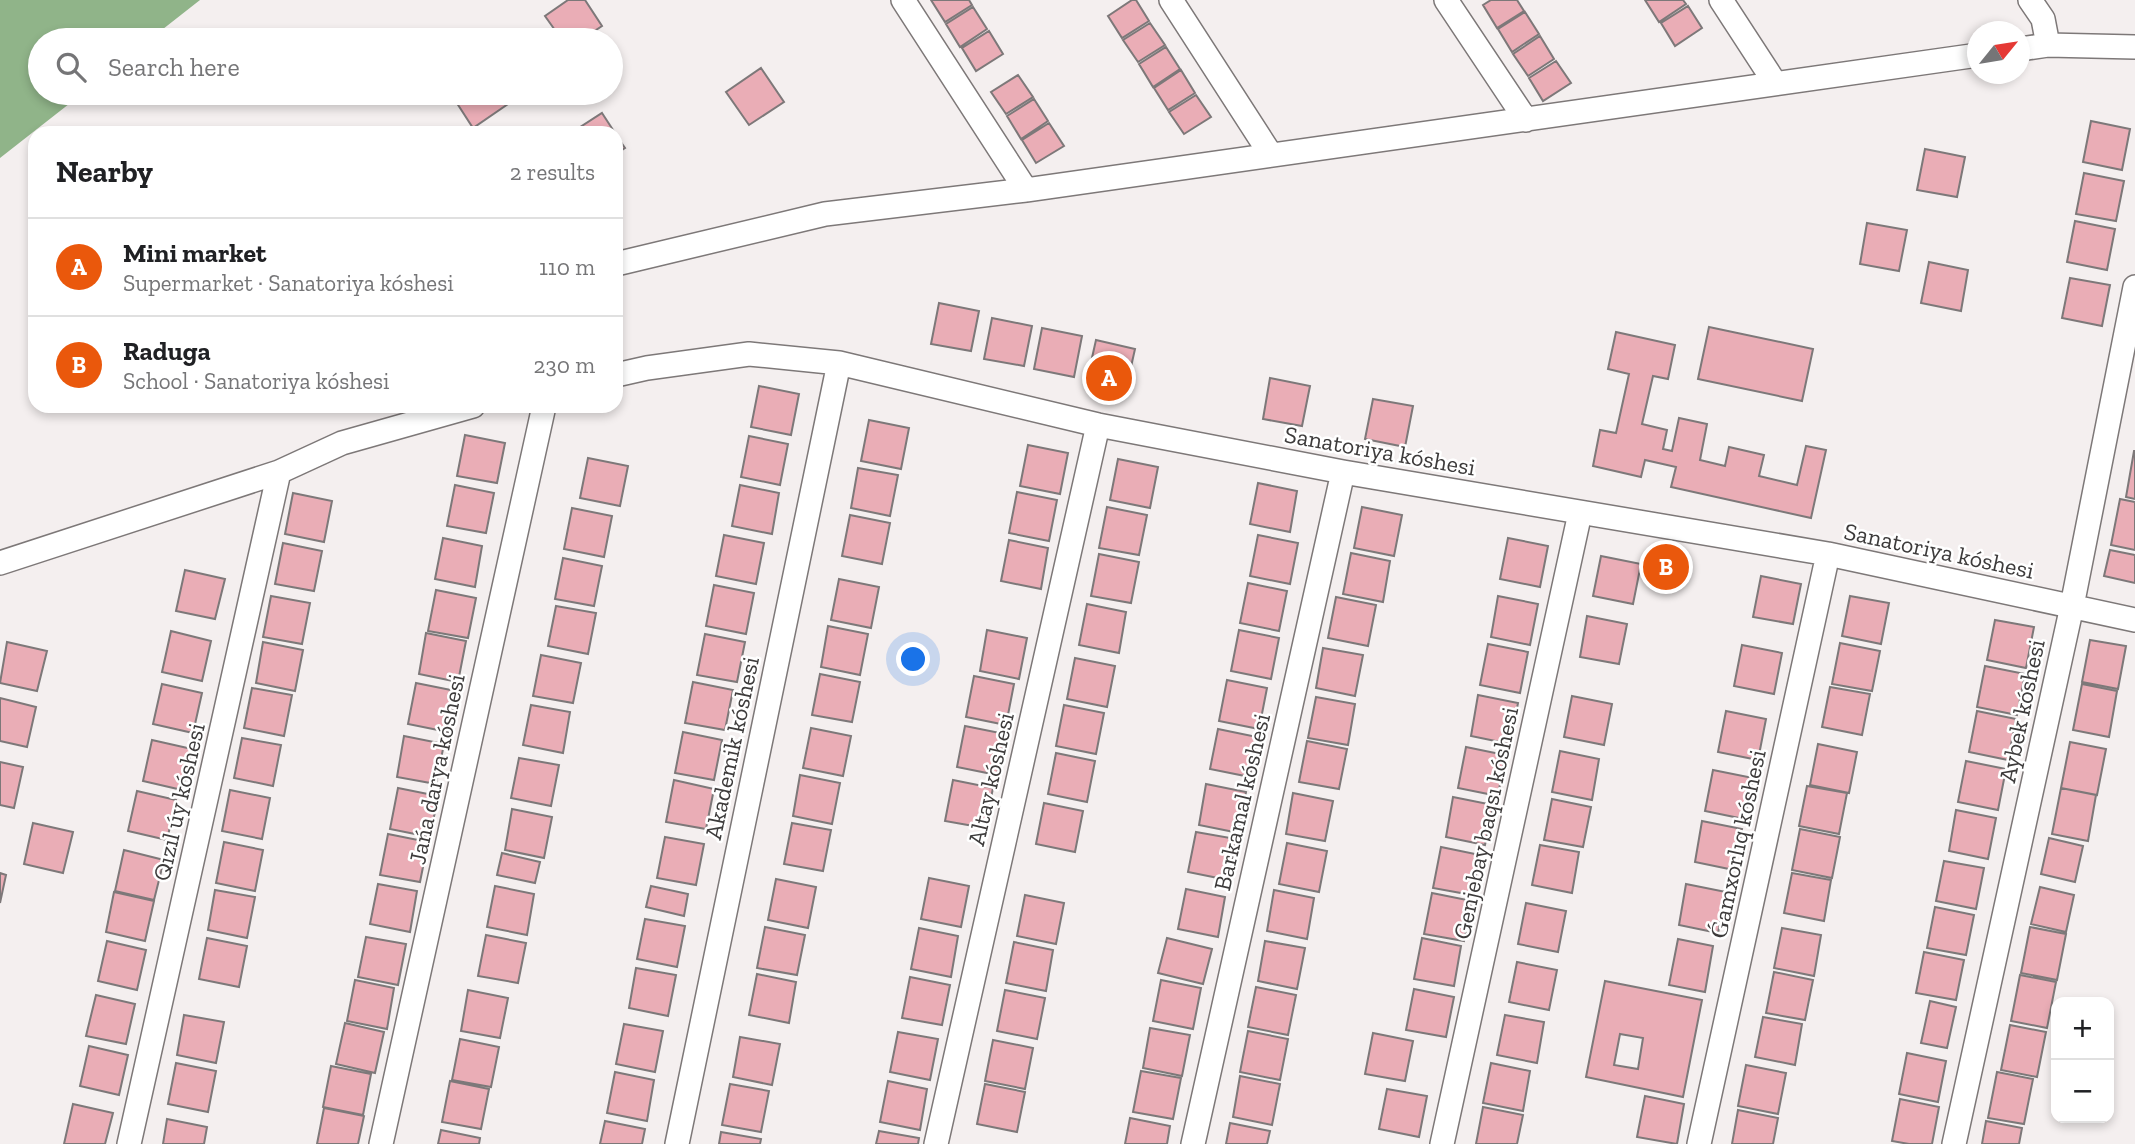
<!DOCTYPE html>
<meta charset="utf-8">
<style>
body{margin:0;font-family:"Zilla Slab",serif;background:#f2f2f2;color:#202124}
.controls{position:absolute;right:21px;bottom:21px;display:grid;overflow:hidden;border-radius:14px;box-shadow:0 4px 10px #0003}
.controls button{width:63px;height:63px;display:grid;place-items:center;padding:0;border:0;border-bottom:2px solid #e0e0e0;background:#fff;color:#202124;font:35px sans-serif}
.compass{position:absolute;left:1967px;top:21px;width:63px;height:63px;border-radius:50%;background:#fff;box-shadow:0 4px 10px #0003;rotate:60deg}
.you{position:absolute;left:914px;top:660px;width:24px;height:24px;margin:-18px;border:5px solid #fff;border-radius:50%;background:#1a73e8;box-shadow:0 0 0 10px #1a73e833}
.badge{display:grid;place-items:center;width:46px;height:46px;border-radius:50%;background:#ea580c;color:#fff;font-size:23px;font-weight:700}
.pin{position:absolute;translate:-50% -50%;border:4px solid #fff;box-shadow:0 2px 7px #0006}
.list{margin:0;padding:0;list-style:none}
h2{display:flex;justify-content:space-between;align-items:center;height:91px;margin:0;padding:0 28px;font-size:30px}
h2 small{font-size:23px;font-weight:400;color:#757577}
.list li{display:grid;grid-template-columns:46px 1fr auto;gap:21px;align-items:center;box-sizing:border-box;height:98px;padding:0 28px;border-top:2px solid #e0e0e0}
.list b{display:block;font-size:26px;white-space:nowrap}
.list p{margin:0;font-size:23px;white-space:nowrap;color:#757577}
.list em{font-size:23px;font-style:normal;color:#757577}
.icon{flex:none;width:38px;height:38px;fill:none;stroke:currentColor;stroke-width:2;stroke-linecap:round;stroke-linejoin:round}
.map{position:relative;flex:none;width:2135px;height:1144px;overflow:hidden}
.search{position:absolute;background:#fff;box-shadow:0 4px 10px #0003;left:28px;top:28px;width:595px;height:77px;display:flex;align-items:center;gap:18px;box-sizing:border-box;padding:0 24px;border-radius:38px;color:#757577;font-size:26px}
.panel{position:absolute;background:#fff;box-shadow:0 4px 10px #0003;left:28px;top:126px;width:595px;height:287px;border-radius:21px}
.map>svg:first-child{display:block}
.water{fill:#90b489}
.building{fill:#eaadb6;stroke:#7d7879;stroke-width:2;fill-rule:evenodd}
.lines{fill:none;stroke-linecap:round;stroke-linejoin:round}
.street-casing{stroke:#7d7878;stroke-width:26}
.street{stroke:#fff;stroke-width:23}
.labels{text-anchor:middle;stroke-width:5;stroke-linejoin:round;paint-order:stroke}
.street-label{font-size:24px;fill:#3d3b3b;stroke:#fff}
</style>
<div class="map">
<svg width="2135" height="1144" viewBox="0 0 2135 1144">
<rect width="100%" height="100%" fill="#f4efef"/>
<!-- water -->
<path class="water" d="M0 0H200L149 40H40V93H83L0 158Z"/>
<!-- building -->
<path class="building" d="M568 0H585L602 26 581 40H562L545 16Z
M931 0H969L972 5 945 22Z
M1132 0H1136L1149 21 1122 38 1108 16Z
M1491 0H1517L1524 11 1497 28 1483 5Z
M1645 0H1683L1686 4 1659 22Z
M1688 6 1702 28 1675 46 1661 23Z
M973 7 987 29 960 47 946 24Z
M1525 12 1539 34 1512 52 1498 29Z
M1150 23 1165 45 1138 62 1123 40Z
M989 31 1003 54 976 71 962 48Z
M1540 36 1554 59 1528 76 1513 54Z
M1166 47 1180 69 1153 87 1139 64Z
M1556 61 1571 83 1543 101 1529 78Z
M761 68 784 102 749 125 726 92Z
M1181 70 1195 93 1168 110 1154 88Z
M1018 75 1033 97 1006 114 991 92Z
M453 93H500L508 104 473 128 451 94Z
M1196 95 1211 117 1184 134 1169 112Z
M1034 99 1048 121 1021 139 1007 116Z
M602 113 615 133H571Z
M2091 121 2130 129 2122 170 2083 162Z
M1049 123 1064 146 1036 163 1022 140Z
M616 135 625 148 616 154Z
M1925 149 1965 157 1957 197 1917 190Z
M2084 173 2124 181 2116 221 2076 214Z
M2075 221 2115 229 2107 270 2067 262Z
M1867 223 1907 230 1899 271 1860 264Z
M1929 262 1968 270 1961 311 1921 303Z
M2070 278 2110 285 2102 326 2062 318Z
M939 303 979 311 971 351 931 344Z
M992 318 1032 326 1024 366 984 359Z
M1709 327 1813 349 1802 401 1698 379Z
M1042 328 1082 336 1074 377 1034 369Z
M1616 332 1675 345 1668 379 1653 376 1642 424 1667 430 1663 449 1672 451 1679 418 1707 424 1700 460 1725 466 1729 447 1764 455 1759 476 1797 485 1806 446 1826 450 1811 518 1671 487 1676 467 1645 460 1641 477 1593 466 1600 430 1616 433 1629 374 1608 369Z
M1096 340 1135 349 1126 389 1087 380Z
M1270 378 1310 386 1302 426 1263 419Z
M759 386 799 394 791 435 751 427Z
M1373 399 1413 406 1405 447 1365 439Z
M869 420 909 428 901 469 861 461Z
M465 435 505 443 497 483 457 476Z
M749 436 788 444 780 485 741 477Z
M1028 445 1068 453 1060 494 1020 486Z
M2134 451H2135V499L2126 497Z
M588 458 628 466 620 506 580 498Z
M1118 459 1158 467 1150 508 1110 500Z
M858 468 898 475 890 516 851 508Z
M1258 483 1297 491 1290 532 1250 524Z
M455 485 494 493 486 533 447 526Z
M740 485 779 493 772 534 732 526Z
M1017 492 1057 500 1049 541 1009 533Z
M293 493 332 501 324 542 285 534Z
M2120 499 2135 502V550L2111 545Z
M1107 507 1147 515 1139 555 1099 548Z
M1362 507 1402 515 1394 556 1354 548Z
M572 508 612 516 604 557 564 549Z
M850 515 890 523 882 564 842 556Z
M724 535 764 543 756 584 716 576Z
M1258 535 1298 543 1290 584 1250 576Z
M443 538 482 546 475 587 435 579Z
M1508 538 1548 546 1540 587 1500 579Z
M1009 540 1048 548 1041 589 1001 581Z
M283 543 322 551 314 591 275 584Z
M2110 550 2135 555V583L2104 576Z
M1351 553 1390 561 1383 602 1343 594Z
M1099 554 1139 562 1131 603 1091 596Z
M1601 556 1641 564 1633 604 1593 596Z
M563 558 602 566 594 606 555 599Z
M185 570 225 579 215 619 176 611Z
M1761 576 1801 584 1793 624 1753 617Z
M839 579 879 587 871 628 831 620Z
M1248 583 1287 591 1279 631 1240 623Z
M714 585 754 593 746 634 706 626Z
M436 590 476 598 468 638 428 631Z
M271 596 310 603 302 644 263 637Z
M1498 596 1538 604 1530 645 1491 637Z
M1850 596 1889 603 1881 644 1842 636Z
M1336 597 1376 605 1368 646 1328 638Z
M1087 604 1126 612 1119 653 1079 645Z
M556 606 596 613 588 654 548 646Z
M1587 616 1627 624 1619 664 1580 657Z
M1995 620 2034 627 2026 668 1987 660Z
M828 626 868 634 860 675 821 667Z
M987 630 1027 638 1019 679 980 671Z
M1239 630 1279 638 1271 679 1231 671Z
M171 631 211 641 202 681 162 672Z
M426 633 466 641 458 682 419 674Z
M705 634 745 642 737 682 697 675Z
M2090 640 2126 646 2118 689 2082 682Z
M7 642 47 651 37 691 0 683Z
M263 642 303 650 295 691 256 683Z
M1840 643 1880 651 1872 691 1832 684Z
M1488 644 1528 652 1520 693 1480 685Z
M1742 645 1782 653 1774 694 1734 686Z
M1323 648 1363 655 1355 696 1316 688Z
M541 655 581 663 573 703 533 696Z
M1075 658 1115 666 1107 707 1067 699Z
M1985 666 2025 674 2017 715 1977 707Z
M820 674 860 682 852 722 812 715Z
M974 676 1014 684 1006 725 966 717Z
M1227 680 1267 688 1259 729 1219 721Z
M693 682 733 690 725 730 685 723Z
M416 683 456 691 448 732 408 724Z
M162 684 202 693 193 733 153 724Z
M2082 684 2117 691 2109 737 2073 730Z
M1830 687 1870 694 1862 735 1822 727Z
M252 688 292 695 284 736 244 728Z
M1478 695 1518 703 1510 744 1471 736Z
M1572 696 1612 704 1604 745 1564 737Z
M1316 697 1355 704 1348 745 1308 738Z
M0 698 36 707 27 747 0 741Z
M531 705 570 712 563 753 523 745Z
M1064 705 1104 713 1096 754 1056 746Z
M1726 711 1766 719 1758 760 1718 752Z
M1977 711 2016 719 2008 760 1969 752Z
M965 726 1005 734 997 775 957 767Z
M811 728 851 736 843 776 803 768Z
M1218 729 1257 737 1250 777 1210 769Z
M683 732 722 740 714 780 675 773Z
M404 736 444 744 436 784 397 777Z
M242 738 281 745 273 786 234 778Z
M152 740 192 749 182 790 143 781Z
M1307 741 1347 749 1339 789 1299 782Z
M2070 742 2106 749 2097 795 2061 788Z
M1818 744 1857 752 1849 793 1810 785Z
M1466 747 1505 755 1498 796 1458 788Z
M1560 751 1599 759 1592 800 1552 792Z
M1056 753 1095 761 1087 802 1048 794Z
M519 758 559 765 551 806 511 798Z
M1966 761 2006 769 1998 810 1958 802Z
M0 762 23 767 14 808 0 805Z
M1713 770 1753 778 1744 819 1705 811Z
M800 775 840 783 832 824 793 816Z
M674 780 714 789 706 829 666 822Z
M953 780 993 788 985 828 945 821Z
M1206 784 1246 792 1239 833 1199 825Z
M1807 786 1847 793 1839 834 1799 826Z
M398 788 438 796 430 837 390 829Z
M2061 788 2096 795 2088 841 2052 834Z
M230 790 270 798 262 839 222 831Z
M137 791 176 800 167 840 128 831Z
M1293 793 1333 801 1325 841 1286 834Z
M1453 797 1493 805 1485 845 1446 837Z
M1552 799 1591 807 1583 847 1544 840Z
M1044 803 1083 811 1075 852 1036 844Z
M512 809 552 817 544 858 505 850Z
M1956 810 1996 818 1988 859 1949 851Z
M1702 821 1742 829 1734 870 1695 862Z
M33 823 73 832 63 873 24 864Z
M792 823 831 830 823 871 784 864Z
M1800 829 1840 837 1832 878 1792 870Z
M1196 832 1236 839 1228 880 1188 872Z
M388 834 428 842 420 882 380 875Z
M665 837 704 844 696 885 657 878Z
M2049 838 2083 846 2075 882 2041 874Z
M224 842 263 850 255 891 216 883Z
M1287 843 1327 851 1319 892 1279 884Z
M1540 845 1579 852 1572 893 1532 885Z
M1441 847 1480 855 1472 895 1433 888Z
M124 850 164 860 154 900 115 891Z
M502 853 540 862 535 883 497 875Z
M1944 861 1984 868 1976 909 1936 901Z
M0 873 6 875 0 903Z
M1792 873 1831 880 1824 921 1784 913Z
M929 878 969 886 961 927 921 919Z
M776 879 816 887 808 928 768 920Z
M378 884 417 891 410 932 370 924Z
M1686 884 1726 892 1718 933 1679 925Z
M495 886 534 894 527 935 487 927Z
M651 886 688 894 684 916 646 907Z
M2040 887 2074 895 2066 932 2031 924Z
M1186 889 1225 897 1218 937 1178 929Z
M215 890 255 897 247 938 208 930Z
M1274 890 1314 898 1307 939 1267 931Z
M114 892 154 901 145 941 106 932Z
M1432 893 1472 901 1464 941 1424 934Z
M1025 895 1064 903 1056 944 1017 936Z
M1526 903 1566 911 1558 952 1518 944Z
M1935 907 1974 915 1966 955 1927 948Z
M645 919 685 926 677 967 637 959Z
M765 927 805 935 797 975 757 968Z
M2030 927 2066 934 2057 980 2021 973Z
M919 928 958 936 951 977 911 969Z
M1782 928 1821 935 1814 976 1774 968Z
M486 935 526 943 518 983 478 976Z
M366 937 406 944 398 985 358 977Z
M207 938 247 946 239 987 199 979Z
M1167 938 1212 949 1203 984 1158 973Z
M1422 938 1461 946 1454 986 1414 979Z
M1678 939 1713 946 1705 992 1669 985Z
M107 941 146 950 137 990 98 981Z
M1265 941 1305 948 1297 989 1258 981Z
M1014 942 1053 950 1046 991 1006 983Z
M1924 952 1964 960 1956 1000 1916 993Z
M1517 962 1557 970 1549 1010 1509 1002Z
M636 968 676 975 668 1016 629 1008Z
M1774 972 1813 980 1805 1020 1766 1013Z
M757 974 796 982 789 1023 749 1015Z
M2020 975 2056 982 2047 1028 2011 1021Z
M910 977 950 985 942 1025 902 1018Z
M355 980 394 988 387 1029 347 1021Z
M1161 980 1201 988 1193 1029 1153 1021Z
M1605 981 1702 1000 1683 1097 1586 1077ZM1620 1034 1643 1038 1638 1069 1614 1065Z
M1256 987 1296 995 1288 1035 1248 1027Z
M1414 989 1454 997 1446 1037 1406 1030Z
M468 990 508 998 500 1038 461 1031Z
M1005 990 1045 998 1037 1039 997 1031Z
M96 995 135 1004 126 1044 86 1036Z
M1930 1001 1956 1007 1947 1048 1921 1043Z
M184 1015 224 1022 216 1063 177 1055Z
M1505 1015 1544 1022 1537 1063 1497 1055Z
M1763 1017 1802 1024 1795 1065 1755 1057Z
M345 1023 384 1032 375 1073 336 1064Z
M624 1024 663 1031 655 1072 616 1064Z
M2010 1025 2046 1032 2037 1077 2001 1070Z
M1150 1028 1190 1035 1182 1076 1143 1068Z
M1248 1031 1288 1039 1280 1080 1240 1072Z
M898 1032 938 1039 930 1080 890 1072Z
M1373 1033 1413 1041 1405 1081 1365 1074Z
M740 1037 780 1044 772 1085 733 1077Z
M460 1039 499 1047 491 1087 452 1080Z
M993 1040 1033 1048 1025 1089 985 1081Z
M89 1046 128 1055 119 1095 80 1086Z
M1907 1053 1946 1061 1938 1102 1899 1094Z
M176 1063 216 1071 208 1112 168 1104Z
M1491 1063 1530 1071 1523 1111 1483 1103Z
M1746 1065 1786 1073 1778 1114 1738 1106Z
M331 1066 371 1074 363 1115 323 1107Z
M1141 1071 1181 1078 1173 1119 1133 1112Z
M615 1072 654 1080 647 1121 607 1113Z
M1997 1072 2033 1079 2024 1124 1988 1118Z
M1240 1076 1280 1084 1272 1125 1233 1117Z
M450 1081 489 1089 481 1129 442 1122Z
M888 1081 927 1089 920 1130 880 1122Z
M730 1084 769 1091 761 1132 722 1125Z
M985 1084 1025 1092 1017 1132 977 1124Z
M1387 1089 1427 1096 1419 1137 1379 1129Z
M1645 1096 1684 1104 1677 1144 1637 1137Z
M1900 1099 1939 1107 1932 1144H1909L1892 1141Z
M73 1104 113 1113 105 1144H64Z
M1483 1107 1523 1115 1517 1144H1476Z
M324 1108 364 1116 358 1144H317Z
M1738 1110 1778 1118 1773 1144H1732Z
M1130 1118 1170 1126 1167 1144H1125Z
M167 1119 207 1127 204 1144H163Z
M605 1121 645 1129 642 1144H600Z
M1986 1121 2022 1128 2019 1144H1982Z
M1230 1123 1270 1131 1267 1144H1226Z
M441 1130 480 1138 479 1144H438Z
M879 1131 919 1138 918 1144H876Z
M721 1132 761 1139 760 1144H719Z"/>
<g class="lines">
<!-- street casing -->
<g class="street-casing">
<path id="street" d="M903 0 1026 190
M1171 0 1271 155
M1446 0 1526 120
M1721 0 1775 83
M2030 0 2043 19 2048 45
M2020 49 2048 45 2135 47
M616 264 825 214 1026 190 1978 55
M616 375 647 368 749 354 839 363 1098 425 1343 472 1828 554 2135 620
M0 563 279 472 342 443 473 406
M129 1144 279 472
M381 1144 544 406
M677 1144 839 363
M936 1144 1098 425
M1193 1144 1343 472
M1442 1144 1580 513
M1699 1144 1828 554
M1954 1144 2072 606 2135 287"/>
</g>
<!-- street -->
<use href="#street" class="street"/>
</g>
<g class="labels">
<!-- street labels -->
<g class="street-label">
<text transform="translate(1380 451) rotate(10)" y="8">Sanatoriya kóshesi</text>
<text transform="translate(1939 551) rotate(12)" y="8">Sanatoriya kóshesi</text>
<text transform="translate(2022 711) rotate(-78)" y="8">Aybek kóshesi</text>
<text transform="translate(732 748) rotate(-78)" y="8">Akademik kóshesi</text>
<text transform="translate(437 769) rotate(-78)" y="8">Jańa darya kóshesi</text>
<text transform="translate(991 779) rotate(-77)" y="8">Altay kóshesi</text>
<text transform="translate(179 802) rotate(-77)" y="8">Qızıl úy kóshesi</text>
<text transform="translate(1242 802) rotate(-77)" y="8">Barkamal kóshesi</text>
<text transform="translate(1486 823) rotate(-78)" y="8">Genjebay baqsı kóshesi</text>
<text transform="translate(1738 844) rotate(-78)" y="8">Ǵamxorlıq kóshesi</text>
</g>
</g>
</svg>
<div class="controls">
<button>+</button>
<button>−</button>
</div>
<svg class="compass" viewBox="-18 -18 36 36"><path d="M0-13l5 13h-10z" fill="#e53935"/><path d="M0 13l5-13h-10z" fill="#757577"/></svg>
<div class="you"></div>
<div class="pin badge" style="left:1109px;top:378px">A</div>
<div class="pin badge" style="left:1666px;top:567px">B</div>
<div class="search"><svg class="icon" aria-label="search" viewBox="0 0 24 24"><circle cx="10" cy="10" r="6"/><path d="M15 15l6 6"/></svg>Search here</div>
<section class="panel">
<h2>Nearby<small>2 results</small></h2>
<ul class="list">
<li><span class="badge">A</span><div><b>Mini market</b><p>Supermarket · Sanatoriya kóshesi</p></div><em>110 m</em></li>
<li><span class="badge">B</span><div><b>Raduga</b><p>School · Sanatoriya kóshesi</p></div><em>230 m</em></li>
</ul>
</section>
</div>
